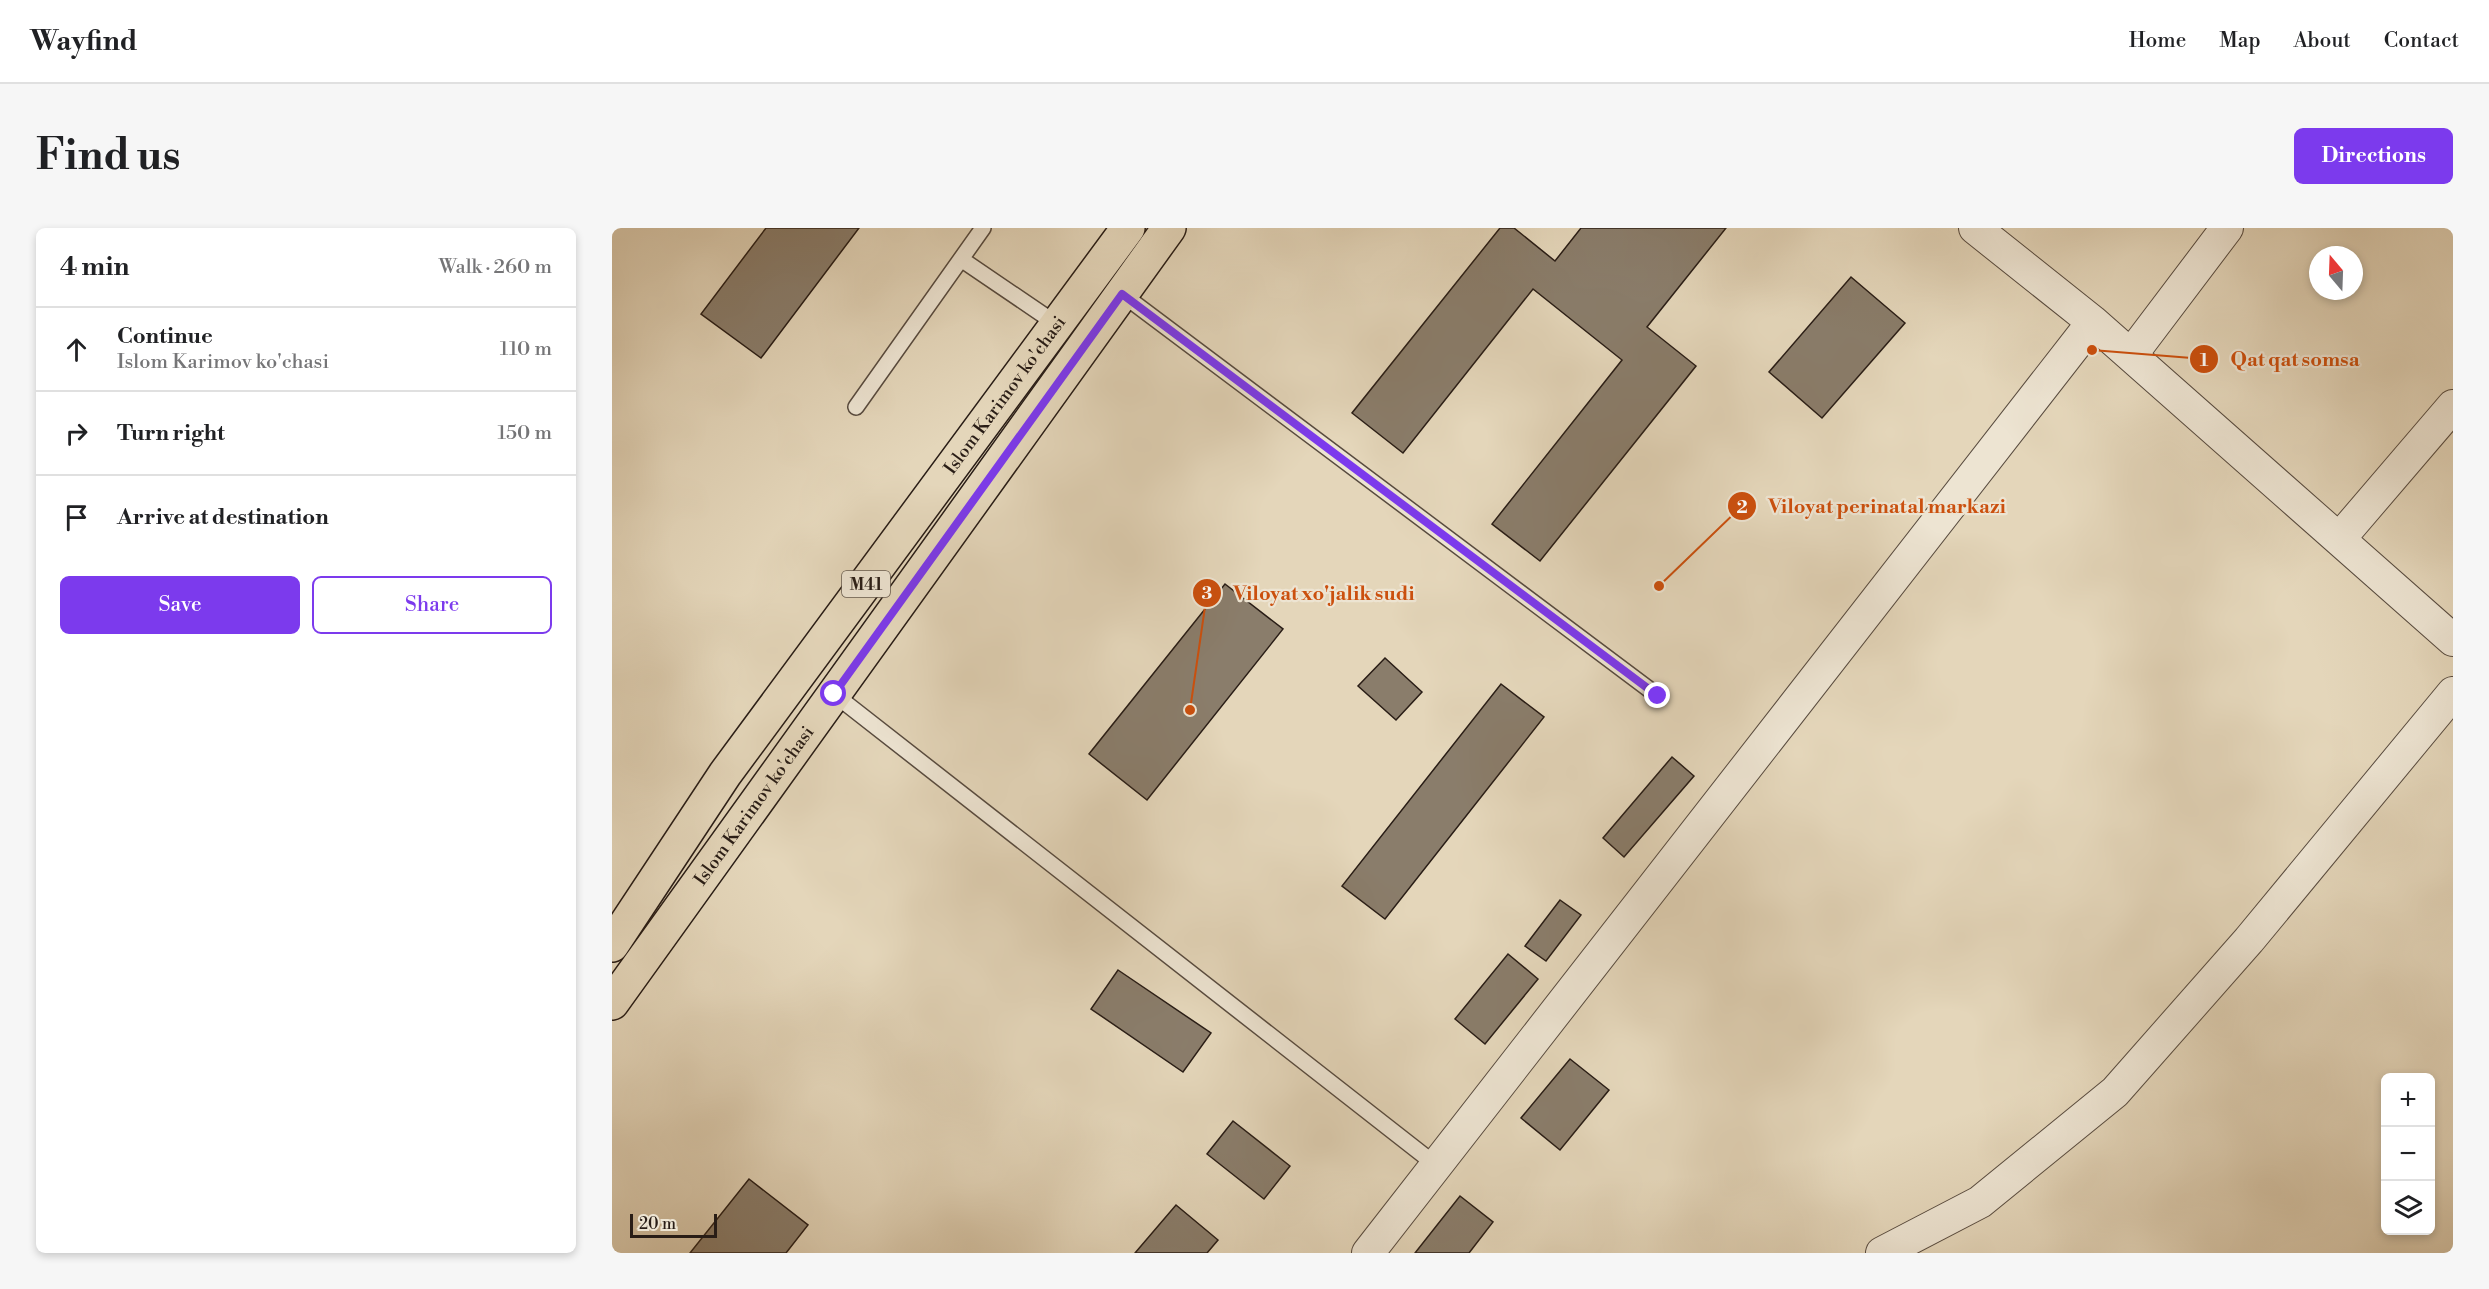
<!DOCTYPE html>
<meta charset="utf-8">
<style>
body{margin:0;font-family:"Libre Bodoni",serif;background:#f6f6f6;color:#202124}
.controls{position:absolute;right:18px;bottom:18px;display:grid;overflow:hidden;border-radius:9px;box-shadow:0 3px 9px #0003}
.controls button{width:54px;height:54px;display:grid;place-items:center;padding:0;border:0;border-bottom:2px solid #e0e0e0;background:#fff;color:#202124;font:30px sans-serif}
.compass{position:absolute;left:1697px;top:18px;width:54px;height:54px;border-radius:50%;background:#fff;box-shadow:0 3px 9px #0003;rotate:341deg}
.scale{position:absolute;left:18px;bottom:15px;width:87px;box-sizing:border-box;padding-left:6px;border:3px solid #291d16;border-top:0;font-size:16px;line-height:21px;white-space:nowrap;color:#291d16;-webkit-text-stroke:4px #ede4d2;paint-order:stroke}
.stop{position:absolute;width:18px;height:18px;margin:-14px;border:4px solid #7c3aed;border-radius:50%;background:#fff}
.stop.end{background:#7c3aed;border-color:#fff;box-shadow:0 2px 6px #0008}
.list{margin:0;padding:0;list-style:none}
h2{display:flex;justify-content:space-between;align-items:center;height:78px;margin:0;padding:0 24px;font-size:26px}
h2 small{font-size:20px;font-weight:400;color:#757577}
.list li{display:grid;grid-template-columns:39px 1fr auto;gap:18px;align-items:center;box-sizing:border-box;height:84px;padding:0 24px;border-top:2px solid #e0e0e0}
.list b{display:block;font-size:22px;white-space:nowrap}
.list p{margin:0;font-size:20px;white-space:nowrap;color:#757577}
.list em{font-size:20px;font-style:normal;color:#757577}
.actions{display:flex;gap:12px;padding:18px 24px}
.actions a{flex:1;padding:14px 0;border:2px solid #7c3aed;border-radius:9px;text-align:center;font-size:21px;color:#7c3aed}
.actions .main{background:#7c3aed;color:#fff}
.icon{flex:none;width:33px;height:33px;fill:none;stroke:currentColor;stroke-width:2;stroke-linecap:round;stroke-linejoin:round}
.map{position:relative;flex:none;width:1841px;height:1025px;overflow:hidden;border-radius:9px}
header{display:flex;align-items:center;gap:36px;box-sizing:border-box;height:84px;padding:0 30px;background:#fff;border-bottom:2px solid #e0e0e0}
header strong{font-size:28px}
nav{display:flex;gap:33px;margin-inline-start:auto;font-size:21px}
.intro{display:flex;align-items:center;justify-content:space-between;box-sizing:border-box;height:144px;padding:0 36px}
h1{margin:0;font-size:42px}
.button{padding:15px 27px;border-radius:9px;background:#7c3aed;color:#fff;font-size:21px;font-weight:700}
main{display:flex;gap:36px;padding:0 36px}
aside{flex:1;background:#fff;border-radius:9px;box-shadow:0 3px 9px #0003}
.map>svg:first-child{display:block}
.building{fill:#8a7d6b;stroke:#291d16;stroke-width:1.5}
.lines{fill:none;stroke-linecap:round;stroke-linejoin:round}
.lane-casing{stroke:#584b3f;stroke-width:18}
.street-casing{stroke:#584b3f;stroke-width:34}
.primary-casing{stroke:#291d16;stroke-width:36}
.lane{stroke:#ede4d2;stroke-width:15}
.street{stroke:#ede4d2;stroke-width:32}
.primary{stroke:#e4d6ba;stroke-width:33}
.route{stroke:#7c3aed;stroke-width:8}
.labels{text-anchor:middle;stroke-width:4.5;stroke-linejoin:round;paint-order:stroke}
.shield{fill:#ede4d2;stroke:#64594e;stroke-width:1.5}
.shield-label{font-size:16px;font-weight:bold;fill:#291d16}
.street-label{font-size:18px;fill:#291d16;stroke:#ede4d2}
.leader{fill:none;stroke:#cb500e;stroke-width:2}
.callout-dot{fill:#cb500e;stroke:#ede4d2;stroke-width:2}
.mark-label{font-size:18px;text-anchor:middle;font-weight:bold;fill:#fff}
.callout-label{font-size:20px;text-anchor:middle;font-weight:bold;fill:#cb500e;stroke:#ede4d2;stroke-width:4.5;stroke-linejoin:round;paint-order:stroke}
</style>
<header>
<strong>Wayfind</strong>
<nav><a>Home</a><a>Map</a><a>About</a><a>Contact</a></nav>
</header>
<div class="intro"><h1>Find us</h1><a class="button">Directions</a></div>
<main>
<aside>
<h2>4 min<small>Walk · 260 m</small></h2>
<ul class="list">
<li><svg class="icon" aria-label="ahead" viewBox="0 0 24 24"><path d="M12 20V5M6 11l6-6 6 6"/></svg><div><b>Continue</b><p>Islom Karimov ko'chasi</p></div><em>110 m</em></li>
<li><svg class="icon" aria-label="right" viewBox="0 0 24 24"><path d="M7 20v-9h11M14 6l5 5-5 5"/></svg><div><b>Turn right</b></div><em>150 m</em></li>
<li><svg class="icon" aria-label="arrive" viewBox="0 0 24 24"><path d="M6 21V4h12l-3 4 3 4H6"/></svg><div><b>Arrive at destination</b></div></li>
</ul>
<div class="actions"><a class="main">Save</a><a>Share</a></div>
</aside>
<div class="map">
<svg width="1841" height="1025" viewBox="0 0 1841 1025">
<rect width="100%" height="100%" fill="#e4d6ba"/>
<filter id="stains"><feTurbulence type="fractalNoise" baseFrequency=".00333" numOctaves="4"/><feColorMatrix values="0 0 0 0 .2 0 0 0 0 .09 0 0 0 0 .02 0 0 0 .5 -.17"/></filter>
<radialGradient id="worn" r=".72"><stop offset=".6" stop-color="#630" stop-opacity="0"/><stop offset="1" stop-color="#630" stop-opacity=".3"/></radialGradient>
<!-- building -->
<path class="building" d="M154 0H247L149 130 89 86Z
M888 0H902L943 33 969 0H1114L1035 99 1084 138 928 333 880 296 1010 132 921 61 791 225 740 185Z
M1239 49 1293 95 1210 190 1157 144Z
M613 356 671 401 535 572 477 526Z
M773 430 810 464 784 492 746 458Z
M889 456 932 489 773 691 730 658Z
M1060 529 1082 548 1012 629 991 610Z
M948 672 969 687 934 733 913 718Z
M896 726 926 751 873 816 843 791Z
M506 742 599 805 571 844 479 781Z
M958 831 997 862 948 922 909 890Z
M621 893 678 938 652 971 595 926Z
M137 951 196 997 174 1025H78Z
M848 968 881 994 857 1025H803Z
M564 977 606 1012 595 1025H523Z"/>
<g class="lines">
<!-- lane casing -->
<g class="lane-casing">
<path id="lane" d="M349 31 446 97
M510 66 1046 468
M244 179 371 0
M222 466 824 937"/>
</g>
<!-- street casing -->
<g class="street-casing">
<path id="street" d="M1363 0 1481 94 1841 412
M1519 127 1615 0
M1728 310 1841 178
M756 1025 1481 94
M1270 1025 1368 974 1503 864 1637 712 1841 465"/>
</g>
<!-- primary casing -->
<g class="primary-casing">
<g id="primary">
<path id="s1" d="M0 717 113 546 516 0"/>
<path id="s2" d="M0 775 557 0"/>
</g>
</g>
<!-- lane -->
<use href="#lane" class="lane"/>
<!-- street -->
<use href="#street" class="street"/>
<!-- primary -->
<use href="#primary" class="primary"/>
</g>
<g class="lines">
<!-- route -->
<path class="route" d="M222 466 510 66 1046 468"/>
</g>
<g class="labels">
<!-- shield labels -->
<rect class="shield" x="230" y="343" width="48" height="26" rx="4.5"/>
<g class="shield-label">
<text x="254" y="362">M41</text>
</g>
<!-- street labels -->
<g class="street-label">
<text dy="6" stroke="none"><textPath href="#s1" startOffset="676">Islom Karimov ko'chasi</textPath></text>
<text dy="6" stroke="none"><textPath href="#s2" startOffset="243">Islom Karimov ko'chasi</textPath></text>
</g>
</g>
<!-- callouts -->
<path class="leader" d="M1480 122L1592 131M1047 358L1130 278M578 482L595 365"/>
<g class="callout-dot">
<circle cx="1480" cy="122" r="6"/>
<circle cx="1047" cy="358" r="6"/>
<circle cx="578" cy="482" r="6"/>
<circle cx="1592" cy="131" r="15"/>
<circle cx="1130" cy="278" r="15"/>
<circle cx="595" cy="365" r="15"/>
</g>
<g class="mark-label">
<text x="1592" y="138">1</text>
<text x="1130" y="285">2</text>
<text x="595" y="371">3</text>
</g>
<g class="callout-label">
<text x="1683" y="138">Qat qat somsa</text>
<text x="1275" y="285">Viloyat perinatal markazi</text>
<text x="712" y="372">Viloyat xo'jalik sudi</text>
</g>
<rect width="100%" height="100%" filter="url(#stains)"/>
<rect width="100%" height="100%" fill="url(#worn)"/>
</svg>
<div class="controls">
<button>+</button>
<button>−</button>
<button><svg class="icon" aria-label="layers" viewBox="0 0 24 24"><path d="M12 4l9 5-9 5-9-5zM3 14l9 5 9-5"/></svg></button>
</div>
<svg class="compass" viewBox="-18 -18 36 36"><path d="M0-13l5 13h-10z" fill="#e53935"/><path d="M0 13l5-13h-10z" fill="#757577"/></svg>
<div class="scale">20 m</div>
<div class="stop" style="left:222px;top:466px"></div>
<div class="stop end" style="left:1046px;top:468px"></div>
</div>
</main>
